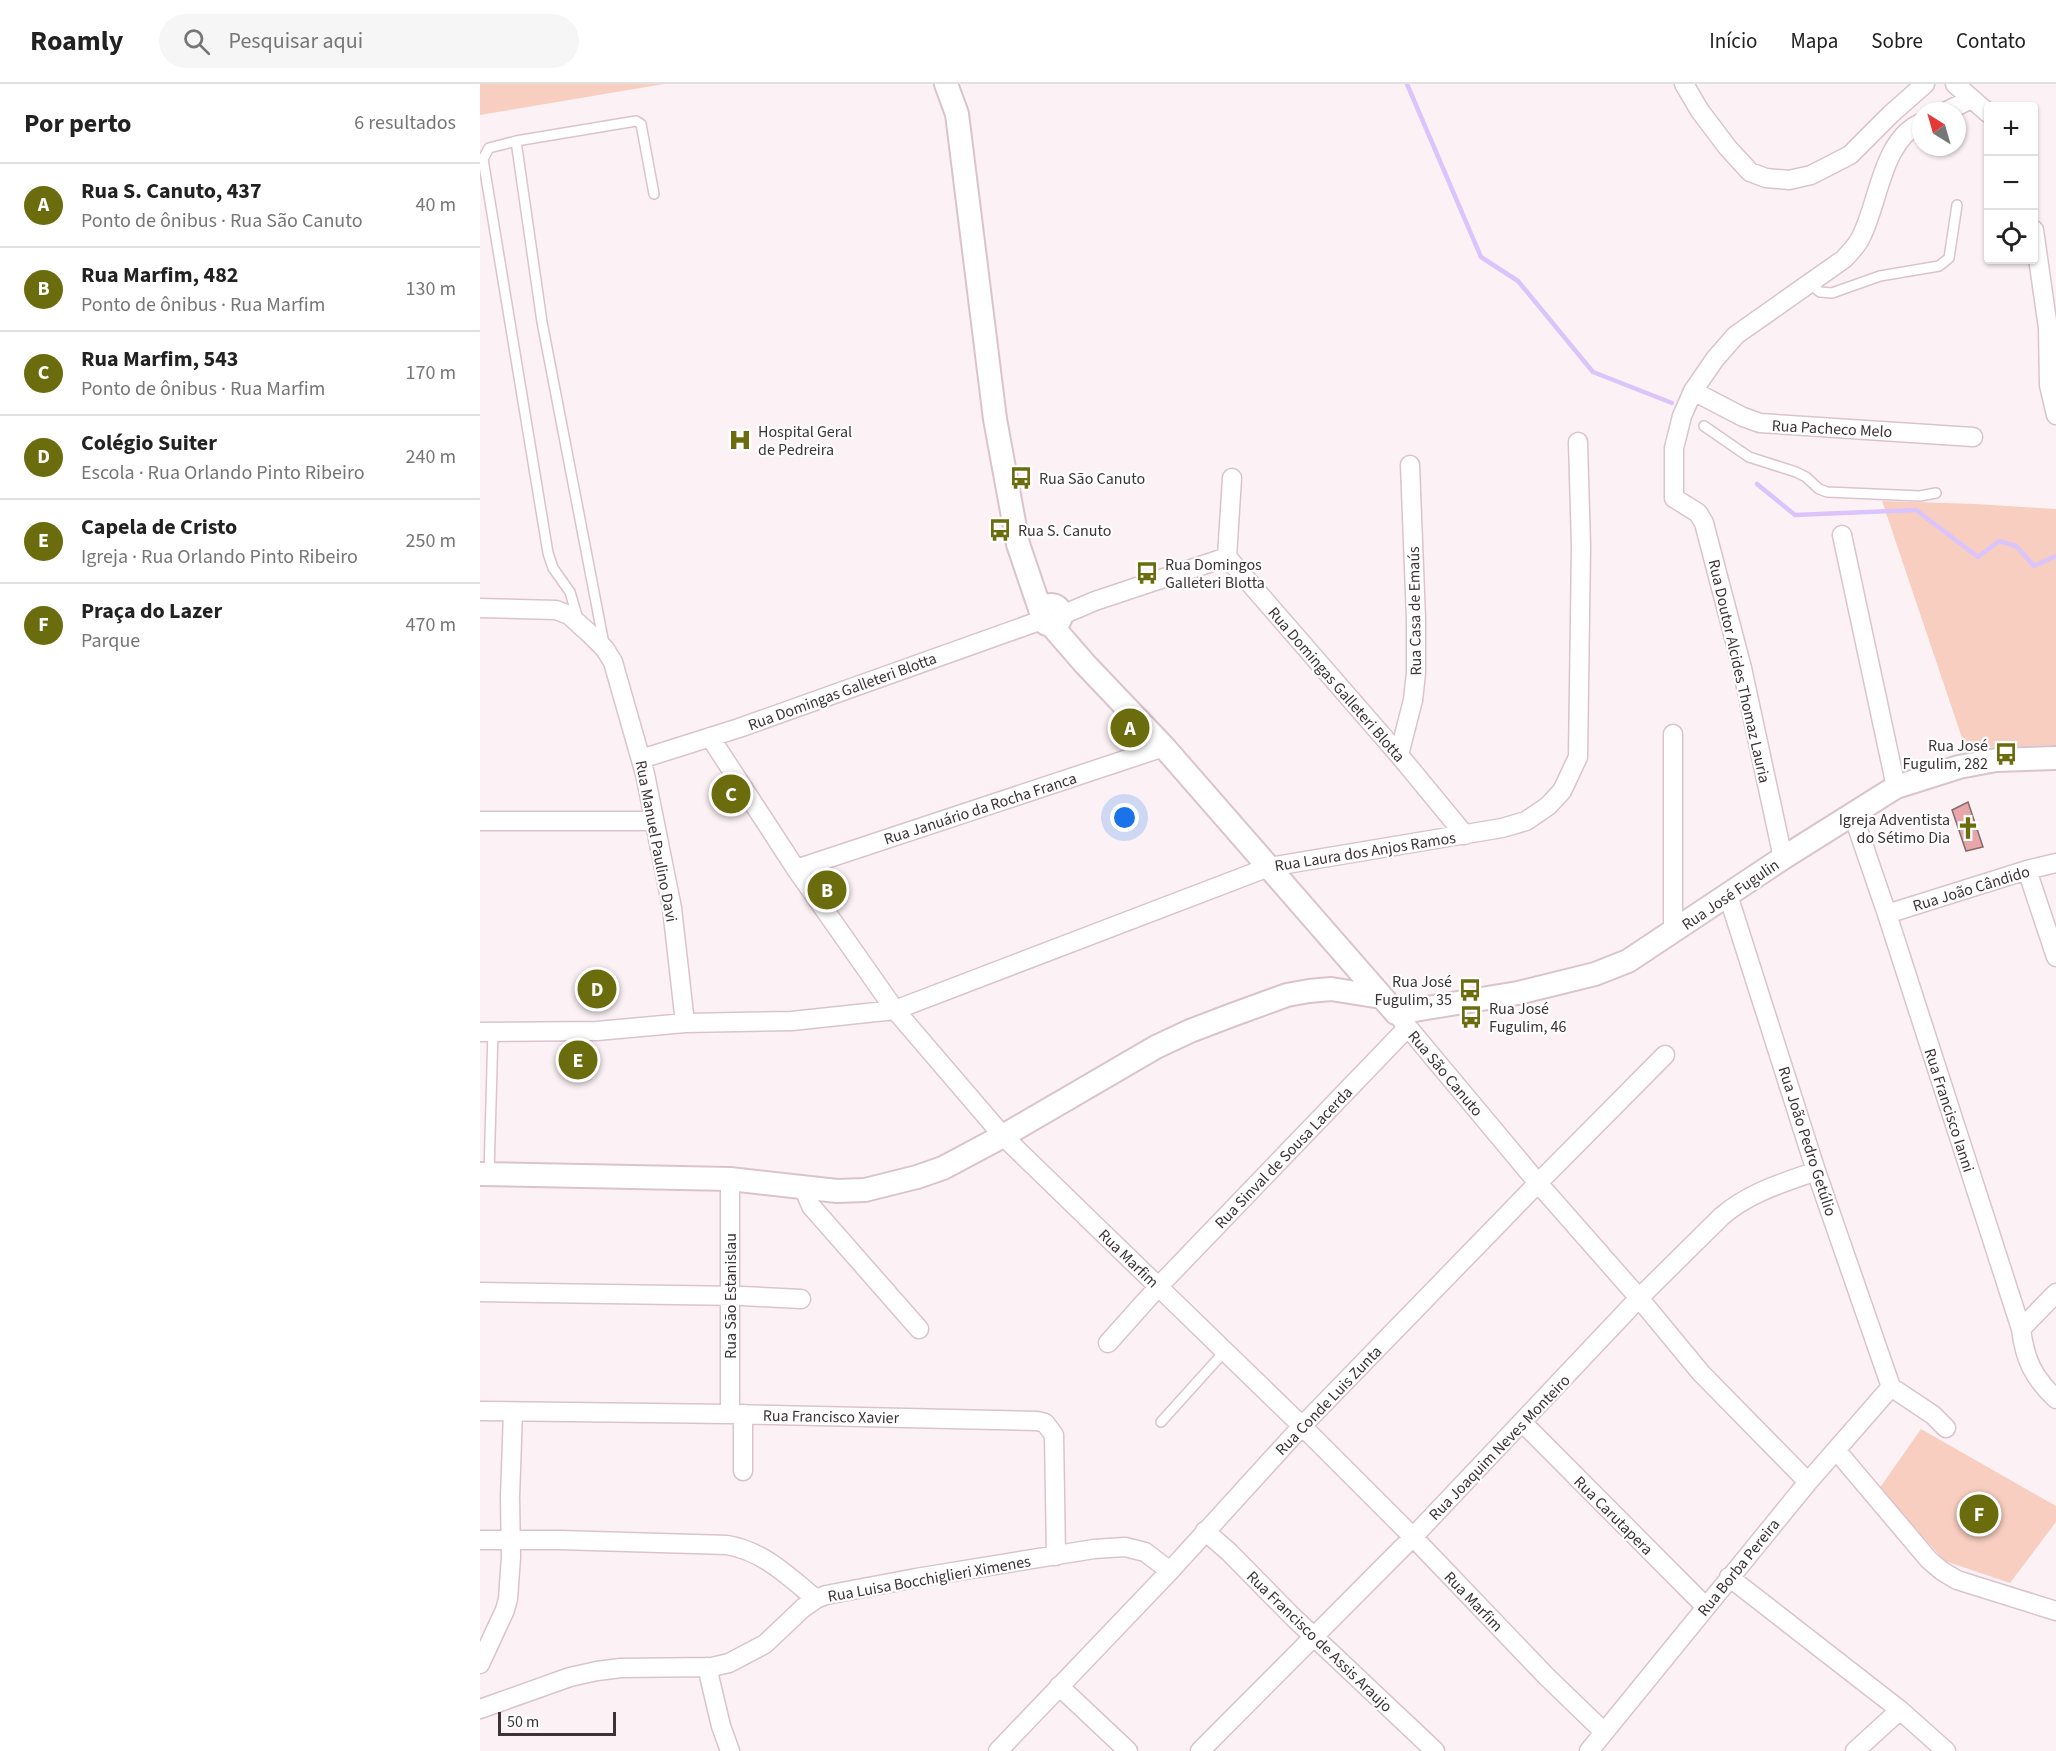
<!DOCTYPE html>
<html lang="pt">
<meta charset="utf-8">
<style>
body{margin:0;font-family:"Source Sans 3",sans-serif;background:#f6f6f6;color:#222}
.controls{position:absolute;right:18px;top:18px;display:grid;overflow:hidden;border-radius:6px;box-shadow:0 2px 4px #0004}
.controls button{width:54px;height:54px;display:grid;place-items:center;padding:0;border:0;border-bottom:2px solid #e0e0e0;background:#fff;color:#222;font:30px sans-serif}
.compass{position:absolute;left:1432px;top:18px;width:54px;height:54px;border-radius:50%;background:#fff;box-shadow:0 2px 4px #0004;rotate:323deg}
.scale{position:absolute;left:18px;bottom:15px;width:118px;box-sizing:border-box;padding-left:6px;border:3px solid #3d3337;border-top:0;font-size:16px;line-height:21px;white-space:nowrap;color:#3d3337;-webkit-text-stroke:4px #fff;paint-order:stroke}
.you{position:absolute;left:645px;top:734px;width:21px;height:21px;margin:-15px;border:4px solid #fff;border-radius:50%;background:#1a73e8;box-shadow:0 0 0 9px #1a73e833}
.badge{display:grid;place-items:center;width:39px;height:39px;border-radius:50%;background:#6b6c0e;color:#fff;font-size:20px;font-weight:700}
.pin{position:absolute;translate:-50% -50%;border:3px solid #fff;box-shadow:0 2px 6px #0006}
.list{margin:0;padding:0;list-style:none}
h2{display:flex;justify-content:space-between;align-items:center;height:78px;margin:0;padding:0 24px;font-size:26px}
h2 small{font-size:20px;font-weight:400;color:#767676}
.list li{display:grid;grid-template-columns:39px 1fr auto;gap:18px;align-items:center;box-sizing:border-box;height:84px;padding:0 24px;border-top:2px solid #e0e0e0}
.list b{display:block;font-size:22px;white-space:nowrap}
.list p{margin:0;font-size:20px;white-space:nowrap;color:#767676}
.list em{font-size:20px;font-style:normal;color:#767676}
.icon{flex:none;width:33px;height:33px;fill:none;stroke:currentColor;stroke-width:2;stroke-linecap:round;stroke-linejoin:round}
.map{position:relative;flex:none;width:1576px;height:1667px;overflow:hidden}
header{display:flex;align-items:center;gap:36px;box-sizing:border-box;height:84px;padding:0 30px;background:#fff;border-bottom:2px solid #e0e0e0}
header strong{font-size:28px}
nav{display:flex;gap:33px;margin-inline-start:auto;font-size:21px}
.search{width:420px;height:54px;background:#f6f6f6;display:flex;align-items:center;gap:15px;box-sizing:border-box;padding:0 21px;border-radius:33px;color:#767676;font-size:22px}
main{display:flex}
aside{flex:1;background:#fff}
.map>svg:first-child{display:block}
.green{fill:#f8cec0}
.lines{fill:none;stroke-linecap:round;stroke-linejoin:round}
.stream{stroke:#dbc4fb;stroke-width:4.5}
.building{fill:#e8a6aa;stroke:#846c6d;stroke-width:1.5}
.service-casing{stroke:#dbc3cd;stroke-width:12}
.minor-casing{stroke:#dbc3cd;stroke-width:21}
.tertiary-casing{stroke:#dbc3cd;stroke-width:26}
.service{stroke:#fff;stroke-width:9}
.minor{stroke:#fff;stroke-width:18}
.tertiary{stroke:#fff;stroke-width:22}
.labels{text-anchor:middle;stroke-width:4.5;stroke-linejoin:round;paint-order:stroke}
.street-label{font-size:16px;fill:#3d3337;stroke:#fff}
.poi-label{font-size:16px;fill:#3d3337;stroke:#fff;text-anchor:start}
</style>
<header>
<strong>Roamly</strong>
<div class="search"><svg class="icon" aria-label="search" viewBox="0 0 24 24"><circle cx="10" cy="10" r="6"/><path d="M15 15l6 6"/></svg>Pesquisar aqui</div>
<nav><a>Início</a><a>Mapa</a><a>Sobre</a><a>Contato</a></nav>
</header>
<main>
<aside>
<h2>Por perto<small>6 resultados</small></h2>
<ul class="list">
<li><span class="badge">A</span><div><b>Rua S. Canuto, 437</b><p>Ponto de ônibus · Rua São Canuto</p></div><em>40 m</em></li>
<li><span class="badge">B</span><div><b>Rua Marfim, 482</b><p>Ponto de ônibus · Rua Marfim</p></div><em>130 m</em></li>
<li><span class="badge">C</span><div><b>Rua Marfim, 543</b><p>Ponto de ônibus · Rua Marfim</p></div><em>170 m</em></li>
<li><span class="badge">D</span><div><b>Colégio Suiter</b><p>Escola · Rua Orlando Pinto Ribeiro</p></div><em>240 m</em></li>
<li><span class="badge">E</span><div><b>Capela de Cristo</b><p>Igreja · Rua Orlando Pinto Ribeiro</p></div><em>250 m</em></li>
<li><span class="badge">F</span><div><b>Praça do Lazer</b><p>Parque</p></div><em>470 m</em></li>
</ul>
</aside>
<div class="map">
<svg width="1576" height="1667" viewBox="0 0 1576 1667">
<rect width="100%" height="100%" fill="#fcf2f6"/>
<!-- green -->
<path class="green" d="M0 0H184L0 31Z
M1402 417 1496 420 1576 425V661L1509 663 1483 657Z
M1441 1345 1576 1422V1438L1530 1499 1465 1477 1399 1405Z"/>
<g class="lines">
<!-- stream -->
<path class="stream" d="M927 0 1001 173 1038 197 1113 288 1192 319
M1277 400 1315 431 1436 426 1498 473 1519 457 1536 462 1554 482 1576 472"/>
</g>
<!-- building -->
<path class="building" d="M1488 718 1503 763 1486 767 1472 726Z"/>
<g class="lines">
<!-- service casing -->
<g class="service-casing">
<path id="service" d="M36 57 62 238 124 560
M1329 199 1340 208 1352 209 1400 192 1459 182 1469 174 1477 121
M1224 342 1269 373 1316 388 1326 393 1339 405 1347 408 1440 412 1456 409
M98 535 90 508 73 484 68 469 3 75 9 64 36 57 156 37 161 40 174 110
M9 1090 13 947
M681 1338 745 1267"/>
</g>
<!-- minor casing -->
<g class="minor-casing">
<path id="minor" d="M1204 0 1220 27 1248 64 1270 88 1286 94 1309 96 1331 91 1370 71 1411 30 1445 0
M1475 0 1508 29
M1467 27 1491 15
M1554 146 1568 244 1569 301 1576 331
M1213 307 1263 333 1280 339 1493 353
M1362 451 1416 703
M747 473 919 671 985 751
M747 473 752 394
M0 524 76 526 89 531 110 550 125 565 133 578 165 690 192 824 205 939
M582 531 615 517 747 473
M230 653 316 785 415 926 523 1052 822 1342 933 1453 1066 1592 1124 1648
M919 671 933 616 936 589V535L930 381
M161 675 259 644 562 536
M1373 731 1407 830 1541 1245C1545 1276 1553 1293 1576 1315
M0 737H173
M1303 774 1262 584 1224 439 1218 429 1194 414V364L1202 332 1213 307 1235 275 1256 251 1364 175C1370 168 1377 162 1381 153 1399 118 1402 56 1441 39
M316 785 684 663
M1547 786 1576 873
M1248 811 1336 1087 1411 1303
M1407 830 1547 786 1576 779
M1193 848V650
M916 929 1058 1099 1159 1214 1221 1289 1328 1398
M0 948 117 947 205 939 312 937 415 926 789 783 1022 744 1046 737 1068 722 1082 707 1098 673 1101 462 1098 358
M323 1103 331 1122 439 1245
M0 1208 262 1212 321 1215
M1541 1245 1576 1209
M628 1259 678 1203 928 943
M1411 1303 1453 1331 1466 1344
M0 1327 250 1330 557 1337 565 1339 574 1351 576 1472
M250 1330V1095
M1042 1338 1226 1523
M1356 1366 1449 1476 1462 1487 1477 1496 1576 1527
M263 1387V1330
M725 1447 749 1468 813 1533 955 1667
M0 1456H80L247 1461C283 1467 308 1492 336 1515
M1249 1493 1420 1626 1466 1667
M0 1580 25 1526 28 1515 31 1473 30 1413 33 1328
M227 1583 241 1642 250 1667
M579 1602 648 1667
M0 1625 90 1593 117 1587 141 1584 232 1583 249 1579 285 1560 323 1524 336 1515 346 1511 436 1494 614 1465 645 1463 665 1468 690 1487
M518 1667 690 1487 822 1342 1058 1099 1185 971
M720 1667 933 1453 1159 1214 1242 1132C1270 1108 1303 1099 1336 1087
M1109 1667 1328 1398 1411 1303
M1375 1667 1420 1626"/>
</g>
<!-- tertiary casing -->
<g class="tertiary-casing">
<path id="tertiary" d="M466 0 477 30 515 335 538 460 561 528
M561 531a10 10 0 1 1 20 0a10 10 0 1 1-20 0Z
M572 542 605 580 684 663 916 929 1038 909 1115 890 1148 877 1303 774 1416 703 1479 683 1516 676 1576 674
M0 1090 250 1095 357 1107 385 1106 437 1093 463 1084 523 1052 676 963 710 947 752 931 807 911 829 907 851 905 901 913"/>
</g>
<!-- service -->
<use href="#service" class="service"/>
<!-- minor -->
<use href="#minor" class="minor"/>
<!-- tertiary -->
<use href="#tertiary" class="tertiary"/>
</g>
<!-- icons -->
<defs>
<g id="hospital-bare" transform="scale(1.8)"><path d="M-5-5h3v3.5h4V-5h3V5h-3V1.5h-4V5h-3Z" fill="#6b6c0e" stroke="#fff" stroke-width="2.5" paint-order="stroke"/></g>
<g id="bus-bare" transform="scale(1.8)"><path d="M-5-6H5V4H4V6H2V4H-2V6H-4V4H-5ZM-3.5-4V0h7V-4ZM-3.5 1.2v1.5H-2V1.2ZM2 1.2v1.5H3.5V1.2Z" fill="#6b6c0e" stroke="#fff" stroke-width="2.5" paint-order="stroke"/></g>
<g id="church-bare" transform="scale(1.8)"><path d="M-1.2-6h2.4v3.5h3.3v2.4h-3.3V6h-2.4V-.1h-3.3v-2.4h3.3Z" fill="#6b6c0e" stroke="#fff" stroke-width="2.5" paint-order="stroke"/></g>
</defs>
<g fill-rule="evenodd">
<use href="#hospital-bare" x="260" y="356"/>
<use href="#bus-bare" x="541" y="394"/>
<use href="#bus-bare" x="520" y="446"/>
<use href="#bus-bare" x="667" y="489"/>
<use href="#bus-bare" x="1526" y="670"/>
<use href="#church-bare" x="1488" y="744"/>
<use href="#bus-bare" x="990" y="906"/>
<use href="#bus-bare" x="991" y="933"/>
</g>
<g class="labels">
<!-- street labels -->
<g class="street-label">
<text transform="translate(1352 344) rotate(3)" y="6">Rua Pacheco Melo</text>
<text transform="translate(934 527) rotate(-91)" y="6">Rua Casa de Emaús</text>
<text transform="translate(1260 587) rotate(77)" y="6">Rua Doutor Alcides Thomaz Lauria</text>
<text transform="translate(857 600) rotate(49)" y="6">Rua Domingas Galleteri Blotta</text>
<text transform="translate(362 607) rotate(-20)" y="6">Rua Domingas Galleteri Blotta</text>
<text transform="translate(500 724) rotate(-18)" y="6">Rua Januário da Rocha Franca</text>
<text transform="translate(177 757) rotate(79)" y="6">Rua Manuel Paulino Davi</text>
<text transform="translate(885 767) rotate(-9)" y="6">Rua Laura dos Anjos Ramos</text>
<text transform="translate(1491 804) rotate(-17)" y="6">Rua João Cândido</text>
<text transform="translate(1250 810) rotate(-34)" y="6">Rua José Fugulin</text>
<text transform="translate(966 989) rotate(50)" y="6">Rua São Canuto</text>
<text transform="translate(1470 1026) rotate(72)" y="6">Rua Francisco Ianni</text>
<text transform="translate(1328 1057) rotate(72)" y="6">Rua João Pedro Getúlio</text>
<text transform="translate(803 1073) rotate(-46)" y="6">Rua Sinval de Sousa Lacerda</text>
<text transform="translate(649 1174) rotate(44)" y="6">Rua Marfim</text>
<text transform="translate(250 1212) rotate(-90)" y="6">Rua São Estanislau</text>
<text transform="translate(848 1316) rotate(-46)" y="6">Rua Conde Luis Zunta</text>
<text transform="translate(351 1332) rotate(1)" y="6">Rua Francisco Xavier</text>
<text transform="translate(1019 1363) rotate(-46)" y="6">Rua Joaquim Neves Monteiro</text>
<text transform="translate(1134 1431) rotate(45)" y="6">Rua Carutapera</text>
<text transform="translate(1258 1483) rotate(-51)" y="6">Rua Borba Pereira</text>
<text transform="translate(449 1494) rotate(-10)" y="6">Rua Luisa Bocchiglieri Ximenes</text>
<text transform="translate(994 1517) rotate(46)" y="6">Rua Marfim</text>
<text transform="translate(840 1557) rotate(44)" y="6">Rua Francisco de Assis Araujo</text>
</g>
<!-- poi labels -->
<g class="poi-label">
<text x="278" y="353">Hospital Geral<tspan x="278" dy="18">de Pedreira</tspan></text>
<text x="559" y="400">Rua São Canuto</text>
<text x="538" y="452">Rua S. Canuto</text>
<text x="685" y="486">Rua Domingos<tspan x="685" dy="18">Galleteri Blotta</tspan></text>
<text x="1508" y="667" text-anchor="end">Rua José<tspan x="1508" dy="18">Fugulim, 282</tspan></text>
<text x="1470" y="741" text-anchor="end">Igreja Adventista<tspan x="1470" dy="18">do Sétimo Dia</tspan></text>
<text x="972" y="903" text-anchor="end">Rua José<tspan x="972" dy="18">Fugulim, 35</tspan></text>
<text x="1009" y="930">Rua José<tspan x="1009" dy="18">Fugulim, 46</tspan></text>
</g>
</g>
</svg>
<div class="controls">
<button>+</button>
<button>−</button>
<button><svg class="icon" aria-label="locate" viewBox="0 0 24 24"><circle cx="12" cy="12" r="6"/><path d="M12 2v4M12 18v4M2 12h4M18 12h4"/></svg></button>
</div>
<svg class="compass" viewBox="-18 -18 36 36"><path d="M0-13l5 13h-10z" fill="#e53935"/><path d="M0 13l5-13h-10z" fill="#767676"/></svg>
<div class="scale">50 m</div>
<div class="you"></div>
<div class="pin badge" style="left:650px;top:644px">A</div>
<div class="pin badge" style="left:347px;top:806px">B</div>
<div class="pin badge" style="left:251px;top:710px">C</div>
<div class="pin badge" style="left:117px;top:905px">D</div>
<div class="pin badge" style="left:98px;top:976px">E</div>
<div class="pin badge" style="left:1499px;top:1430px">F</div>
</div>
</main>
